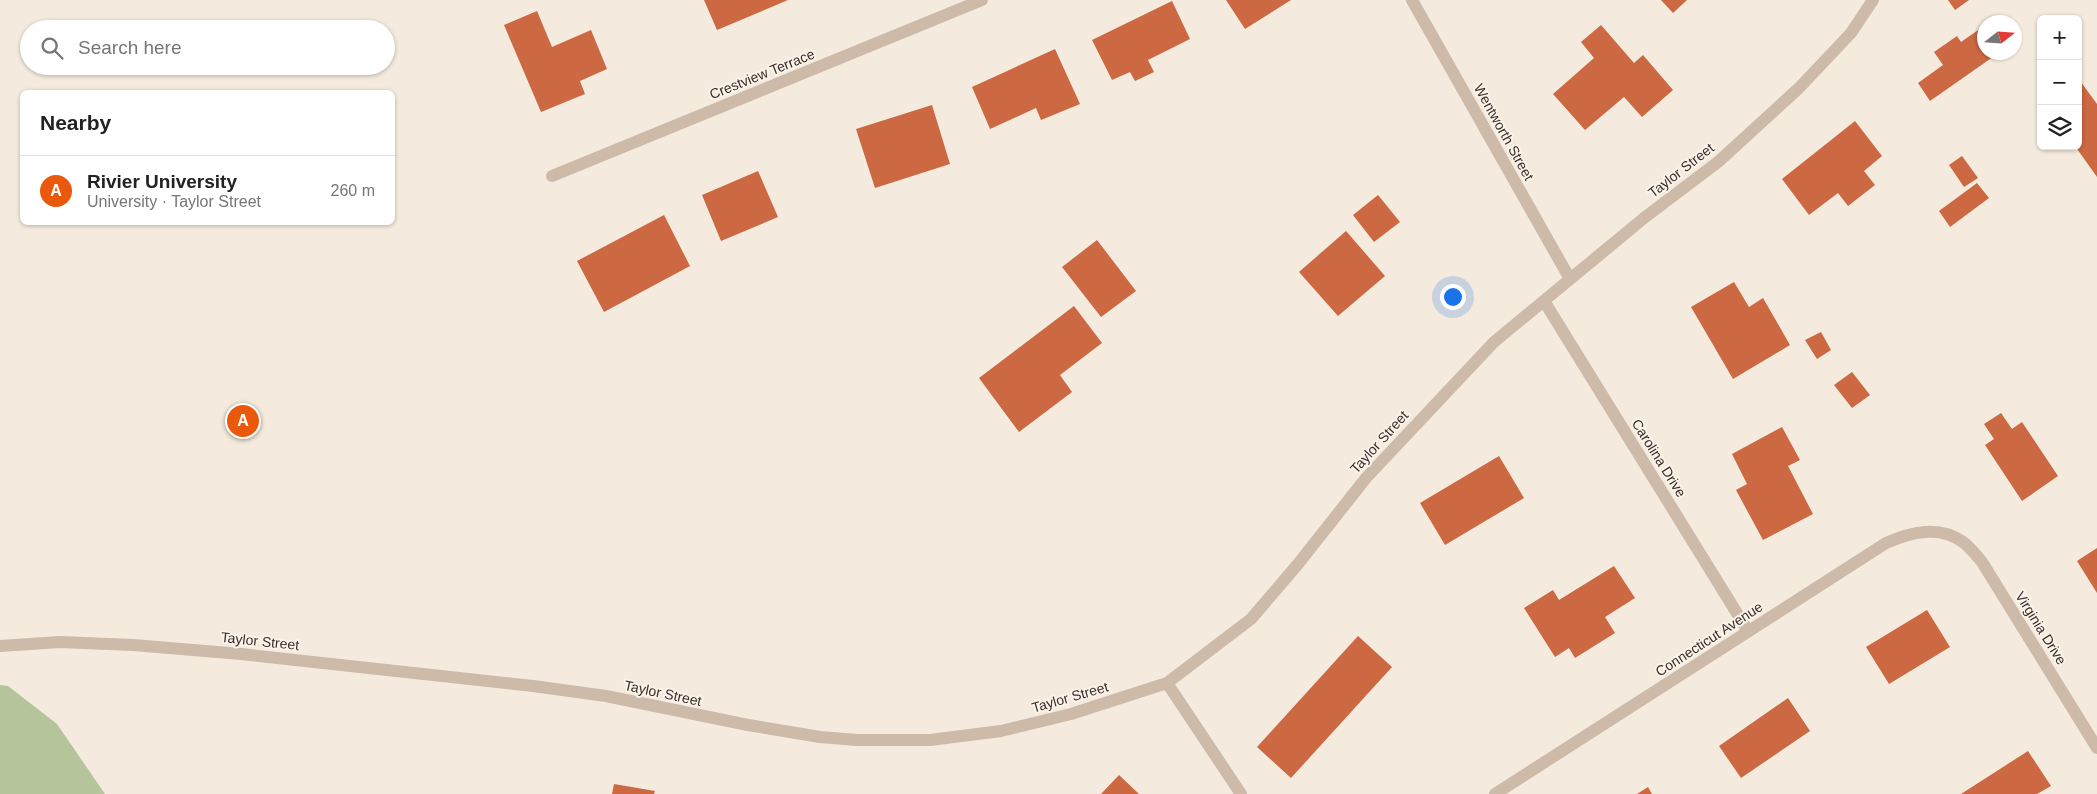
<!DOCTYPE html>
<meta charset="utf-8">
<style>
body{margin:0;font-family:Arial,sans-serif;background:#f6f6f6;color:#222}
.controls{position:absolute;right:15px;top:15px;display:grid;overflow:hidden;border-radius:8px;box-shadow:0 1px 4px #0004}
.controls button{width:45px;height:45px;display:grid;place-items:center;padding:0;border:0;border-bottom:1px solid #e0e0e0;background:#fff;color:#222;font:25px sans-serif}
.compass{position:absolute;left:1977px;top:15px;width:45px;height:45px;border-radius:50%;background:#fff;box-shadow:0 1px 4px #0004;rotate:73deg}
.you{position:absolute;left:1452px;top:296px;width:18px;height:18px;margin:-12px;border:4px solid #fff;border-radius:50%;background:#1a73e8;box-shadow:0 0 0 8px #1a73e833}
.badge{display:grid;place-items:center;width:32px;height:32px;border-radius:50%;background:#ea580c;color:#fff;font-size:16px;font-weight:700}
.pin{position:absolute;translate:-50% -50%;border:2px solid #fff;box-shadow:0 1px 5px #0006}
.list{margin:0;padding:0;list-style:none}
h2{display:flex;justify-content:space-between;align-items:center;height:65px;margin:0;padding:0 20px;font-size:21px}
h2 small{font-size:16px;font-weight:400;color:#767676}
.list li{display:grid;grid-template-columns:32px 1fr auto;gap:15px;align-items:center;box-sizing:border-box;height:70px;padding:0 20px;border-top:1px solid #e0e0e0}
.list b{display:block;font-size:19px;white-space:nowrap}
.list p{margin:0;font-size:16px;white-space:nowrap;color:#767676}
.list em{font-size:16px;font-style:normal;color:#767676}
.icon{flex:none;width:28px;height:28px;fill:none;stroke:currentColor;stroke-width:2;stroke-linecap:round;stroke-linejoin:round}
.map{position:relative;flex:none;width:2097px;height:794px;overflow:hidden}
.search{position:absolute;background:#fff;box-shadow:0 1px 4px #0004;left:20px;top:20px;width:375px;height:55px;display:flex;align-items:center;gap:12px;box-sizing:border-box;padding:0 18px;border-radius:28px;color:#767676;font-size:19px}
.panel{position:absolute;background:#fff;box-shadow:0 1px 4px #0004;left:20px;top:90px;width:375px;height:135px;border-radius:8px}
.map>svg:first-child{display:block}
.green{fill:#b5c49b}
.building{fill:#cc6842}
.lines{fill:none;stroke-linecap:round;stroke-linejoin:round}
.street{stroke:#cdbaa8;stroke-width:12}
.labels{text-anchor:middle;stroke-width:4;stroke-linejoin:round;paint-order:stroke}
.street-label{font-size:14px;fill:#392e28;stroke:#fbf3e9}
</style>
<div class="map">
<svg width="2097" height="794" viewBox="0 0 2097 794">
<rect width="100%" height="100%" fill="#f4eadd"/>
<!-- green -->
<path class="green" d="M0 685 8 686 57 724 105 794H0Z"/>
<!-- building -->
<path class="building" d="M704 0H788L717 30Z
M1226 0H1291L1245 29Z
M1661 0H1687L1673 13Z
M1948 0H1969L1955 10Z
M1172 1 1190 39 1148 60 1154 72 1135 81 1130 72 1112 80 1092 40Z
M537 11 552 47 591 30 607 69 580 81 585 94 541 112 504 25Z
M1601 25 1634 63 1643 55 1673 90 1642 117 1624 97 1585 130 1553 94 1594 58 1581 42Z
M1984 26V52H2000L1930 101 1918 83 1943 65 1934 52 1957 36 1961 42Z
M1055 49 1080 104 1041 120 1036 108 990 129 972 87Z
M2078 78 2097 104V177L2075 146H2078Z
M932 105 950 164 875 188 856 129Z
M1855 121 1882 156 1864 171 1875 185 1848 206 1838 193 1809 215 1782 179Z
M1962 156 1978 178 1964 187 1949 165Z
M758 171 778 217 721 241 702 195Z
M1977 183 1989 198 1950 227 1939 211Z
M1378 195 1400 222 1374 242 1353 215Z
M664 215 690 266 604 312 577 261Z
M1346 231 1385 276 1338 316 1299 272Z
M1097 240 1136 291 1101 317 1062 267Z
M1734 282 1749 307 1763 298 1790 345 1733 379 1691 307Z
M1074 306 1102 343 1060 375 1072 392 1019 432 979 378Z
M1821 332 1831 350 1817 359 1805 340Z
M1852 372 1870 395 1852 408 1834 385Z
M2001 413 2012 429 2022 422 2058 476 2022 501 1985 445 1994 439 1984 424Z
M1782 427 1800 460 1788 466 1813 514 1763 540 1736 490 1747 484 1732 454Z
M1499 456 1524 498 1445 545 1420 503Z
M2097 548V593L2077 561Z
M1614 566 1635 598 1605 617 1615 633 1575 658 1569 648 1555 657 1524 608 1553 590 1559 600Z
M1927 610 1950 647 1889 684 1866 647Z
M1358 636 1392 667 1291 778 1257 747Z
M1788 698 1810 731 1741 778 1719 746Z
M2028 751 2051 786 2037 794H1961Z
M1119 775 1139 794H1101Z
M614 784 655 791 654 794H612Z
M1648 787 1652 794H1637Z"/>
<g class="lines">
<!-- street -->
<path class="street" d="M1412 0 1570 279
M552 176 982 0
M1544 301 1748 631
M0 646 60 642 133 645 241 654 533 686 606 696 748 725 820 737 857 740H930L1001 731 1071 714 1167 683 1251 619 1298 564 1366 478 1494 342 1644 218 1718 162 1799 88 1851 33 1873 0
M1167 683 1241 794
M1495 794 1886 543C1911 532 1939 525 1963 542 1970 547 1976 555 1982 562L2097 748"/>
</g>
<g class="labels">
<!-- street labels -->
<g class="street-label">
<text transform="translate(762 74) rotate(-22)" y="5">Crestview Terrace</text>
<text transform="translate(1504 132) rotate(61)" y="5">Wentworth Street</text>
<text transform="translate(1681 170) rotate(-38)" y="5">Taylor Street</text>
<text transform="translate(1379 442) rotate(-48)" y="5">Taylor Street</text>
<text transform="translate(1659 458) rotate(58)" y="5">Carolina Drive</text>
<text transform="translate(2041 628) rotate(58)" y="5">Virginia Drive</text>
<text transform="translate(1709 639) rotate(-33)" y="5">Connecticut Avenue</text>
<text transform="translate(260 641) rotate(6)" y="5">Taylor Street</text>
<text transform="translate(663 693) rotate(12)" y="5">Taylor Street</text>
<text transform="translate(1070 697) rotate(-16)" y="5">Taylor Street</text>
</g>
</g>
</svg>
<div class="controls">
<button>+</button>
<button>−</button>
<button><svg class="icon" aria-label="layers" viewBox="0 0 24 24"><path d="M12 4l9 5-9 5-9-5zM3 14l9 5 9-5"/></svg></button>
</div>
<svg class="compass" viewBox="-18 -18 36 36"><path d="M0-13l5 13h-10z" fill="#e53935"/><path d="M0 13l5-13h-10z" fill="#767676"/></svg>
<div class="you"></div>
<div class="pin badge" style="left:243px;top:421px">A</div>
<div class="search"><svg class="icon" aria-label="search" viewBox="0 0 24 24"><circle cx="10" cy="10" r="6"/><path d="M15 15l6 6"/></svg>Search here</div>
<section class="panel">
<h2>Nearby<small></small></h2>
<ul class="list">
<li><span class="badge">A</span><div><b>Rivier University</b><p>University · Taylor Street</p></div><em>260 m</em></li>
</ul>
</section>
</div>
